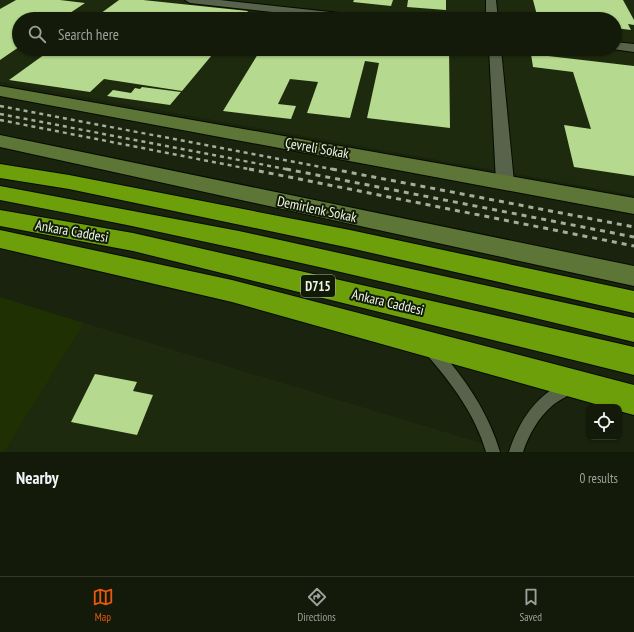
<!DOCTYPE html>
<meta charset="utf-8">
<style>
body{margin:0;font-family:"PT Sans Narrow",sans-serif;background:#1c2313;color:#f1f3f6}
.controls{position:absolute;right:12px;bottom:12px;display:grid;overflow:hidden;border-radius:8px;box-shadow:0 1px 3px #0004}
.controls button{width:36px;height:36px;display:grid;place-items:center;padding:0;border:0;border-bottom:1px solid #32382b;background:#131a0a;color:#f1f3f6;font:20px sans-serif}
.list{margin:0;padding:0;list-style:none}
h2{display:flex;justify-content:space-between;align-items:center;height:52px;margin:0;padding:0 16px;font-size:17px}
h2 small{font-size:13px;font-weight:400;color:#9da19c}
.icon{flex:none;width:22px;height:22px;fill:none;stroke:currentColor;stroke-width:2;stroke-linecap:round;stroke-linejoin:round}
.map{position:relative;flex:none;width:634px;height:452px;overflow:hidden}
.search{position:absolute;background:#131a0a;box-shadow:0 1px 3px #0004;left:12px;right:12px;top:12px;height:44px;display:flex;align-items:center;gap:10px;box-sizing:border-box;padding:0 14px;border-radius:22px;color:#9da19c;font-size:15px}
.sheet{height:124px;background:#131a0a}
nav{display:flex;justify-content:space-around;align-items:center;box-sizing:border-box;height:56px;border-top:1px solid #32382b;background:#131a0a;font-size:11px;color:#9da19c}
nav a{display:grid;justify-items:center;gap:2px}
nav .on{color:#ea580c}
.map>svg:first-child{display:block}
.built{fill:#1e2a0d;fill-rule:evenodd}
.green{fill:#1f3103}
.building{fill:#b5d98e}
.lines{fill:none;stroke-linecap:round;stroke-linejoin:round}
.lane-casing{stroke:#050c00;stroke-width:2}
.street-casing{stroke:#050c00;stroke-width:2}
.secondary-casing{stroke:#050c00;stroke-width:2}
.highway-casing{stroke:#050c00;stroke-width:2}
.lane{fill:#57634a;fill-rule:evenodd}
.street{fill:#57634a;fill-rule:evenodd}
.secondary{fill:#5d7537;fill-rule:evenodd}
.highway{fill:#6c9f0a;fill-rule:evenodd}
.rail-far1{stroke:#a5ad9c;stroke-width:2.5;stroke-dasharray:4 4;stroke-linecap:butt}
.rail{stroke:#a5ad9c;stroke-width:3;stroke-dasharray:5 5;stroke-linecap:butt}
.labels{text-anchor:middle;stroke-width:4;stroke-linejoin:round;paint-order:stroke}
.shield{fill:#101a05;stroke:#abb3a3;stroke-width:1}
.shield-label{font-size:13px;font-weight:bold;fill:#eef5e7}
.street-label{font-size:14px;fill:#eef5e7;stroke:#101a05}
</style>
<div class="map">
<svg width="634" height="452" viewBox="0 0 634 452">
<rect width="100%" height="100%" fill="#19230d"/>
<!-- built -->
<path class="built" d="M0 0H634V195L0 82ZM19 19H615V49H19Z
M84 323 511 452H4Z"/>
<!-- green -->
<path class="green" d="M0 297 84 323 4 452H0Z"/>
<!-- building -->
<path class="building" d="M16 0H60L85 3 61 19H19V47L0 60V9Z
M119 0H143L248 11 242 19H93Z
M354 0H393L391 6 353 2Z
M408 0H446V10L407 7Z
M533 0H623L634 20V25L628 24 631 30 615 28V19H538Z
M52 49H217L182 91 104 79 90 92 9 80Z
M261 49H449L450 128 367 118 379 63 365 61 350 118 307 113 318 82 290 79 278 104 296 106 291 119 223 111Z
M531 54 634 66V176L574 167 564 125 591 129 573 72 533 67Z
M142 87 181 92 170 105 107 96 113 90 131 93 135 88 140 89Z
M95 374 137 382 133 391 153 395 137 435 71 422Z"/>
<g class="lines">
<!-- lane casing -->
<g class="lane-casing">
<path id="lane" d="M431 345C438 348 444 355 449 361 472 389 490 418 500 452H486C475 414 452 384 427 355L425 351 427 347Z
M568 381 573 383 575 388C571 396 560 399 553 405 538 418 529 434 523 452H509C519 421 536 394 568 381Z"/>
</g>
<!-- street casing -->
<g class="street-casing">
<path id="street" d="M185 0H220L367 16 371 17 373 19H335L190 3Z
M486 0H496L498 19H486Z
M615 42 634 44V52L612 49H615Z
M489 49H501L514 182 511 186 505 188 499 186 496 182Z"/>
</g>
<!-- secondary casing -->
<g class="secondary-casing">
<path id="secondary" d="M0 86 634 198V214L0 96Z
M0 135 634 266V286L0 147Z"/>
</g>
<!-- highway casing -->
<g class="highway-casing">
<path id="highway" d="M0 164 69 175 350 230 634 291V313L350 248 69 189 0 178Z
M0 186 239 231 634 318V342C424 291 213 240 0 200Z
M0 210 133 233 634 347V375L133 251 0 226Z
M0 230 232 280 634 385V415L619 411V407H606L232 302 0 248Z"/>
</g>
<!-- lane -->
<use href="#lane" class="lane"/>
<!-- street -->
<use href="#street" class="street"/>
<!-- secondary -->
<use href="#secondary" class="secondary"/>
<!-- highway -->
<use href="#highway" class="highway"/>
<!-- rail-far1 -->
<path class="rail-far1" d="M0 106 337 170
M0 114 291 170
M0 120 254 170"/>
<!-- rail -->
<path class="rail" d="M249 169 634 246
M286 169 634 237
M332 169 634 227"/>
</g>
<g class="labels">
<!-- shield labels -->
<rect class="shield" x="301" y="275" width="34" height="22" rx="3"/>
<g class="shield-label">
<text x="318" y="291">D715</text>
</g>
<!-- street labels -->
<g class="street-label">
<text transform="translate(317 148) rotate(10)" y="5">Çevreli Sokak</text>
<text transform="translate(317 209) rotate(12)" y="5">Demirlenk Sokak</text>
<text transform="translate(72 231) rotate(10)" y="5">Ankara Caddesi</text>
<text transform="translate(388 302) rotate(13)" y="5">Ankara Caddesi</text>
</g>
</g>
</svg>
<div class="controls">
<button><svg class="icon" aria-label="locate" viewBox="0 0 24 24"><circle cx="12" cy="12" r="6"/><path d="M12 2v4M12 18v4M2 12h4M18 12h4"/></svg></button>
</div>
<div class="search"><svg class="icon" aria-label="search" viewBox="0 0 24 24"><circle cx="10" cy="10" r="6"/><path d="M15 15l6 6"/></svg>Search here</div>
</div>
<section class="sheet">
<h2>Nearby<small>0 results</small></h2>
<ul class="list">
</ul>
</section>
<nav>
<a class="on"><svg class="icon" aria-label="map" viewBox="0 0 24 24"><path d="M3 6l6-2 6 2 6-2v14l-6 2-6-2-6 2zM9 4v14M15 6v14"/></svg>Map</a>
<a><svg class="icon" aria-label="directions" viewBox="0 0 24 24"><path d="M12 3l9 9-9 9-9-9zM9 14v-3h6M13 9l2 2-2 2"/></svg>Directions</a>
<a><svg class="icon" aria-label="saved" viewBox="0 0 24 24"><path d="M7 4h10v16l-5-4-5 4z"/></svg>Saved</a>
</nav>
